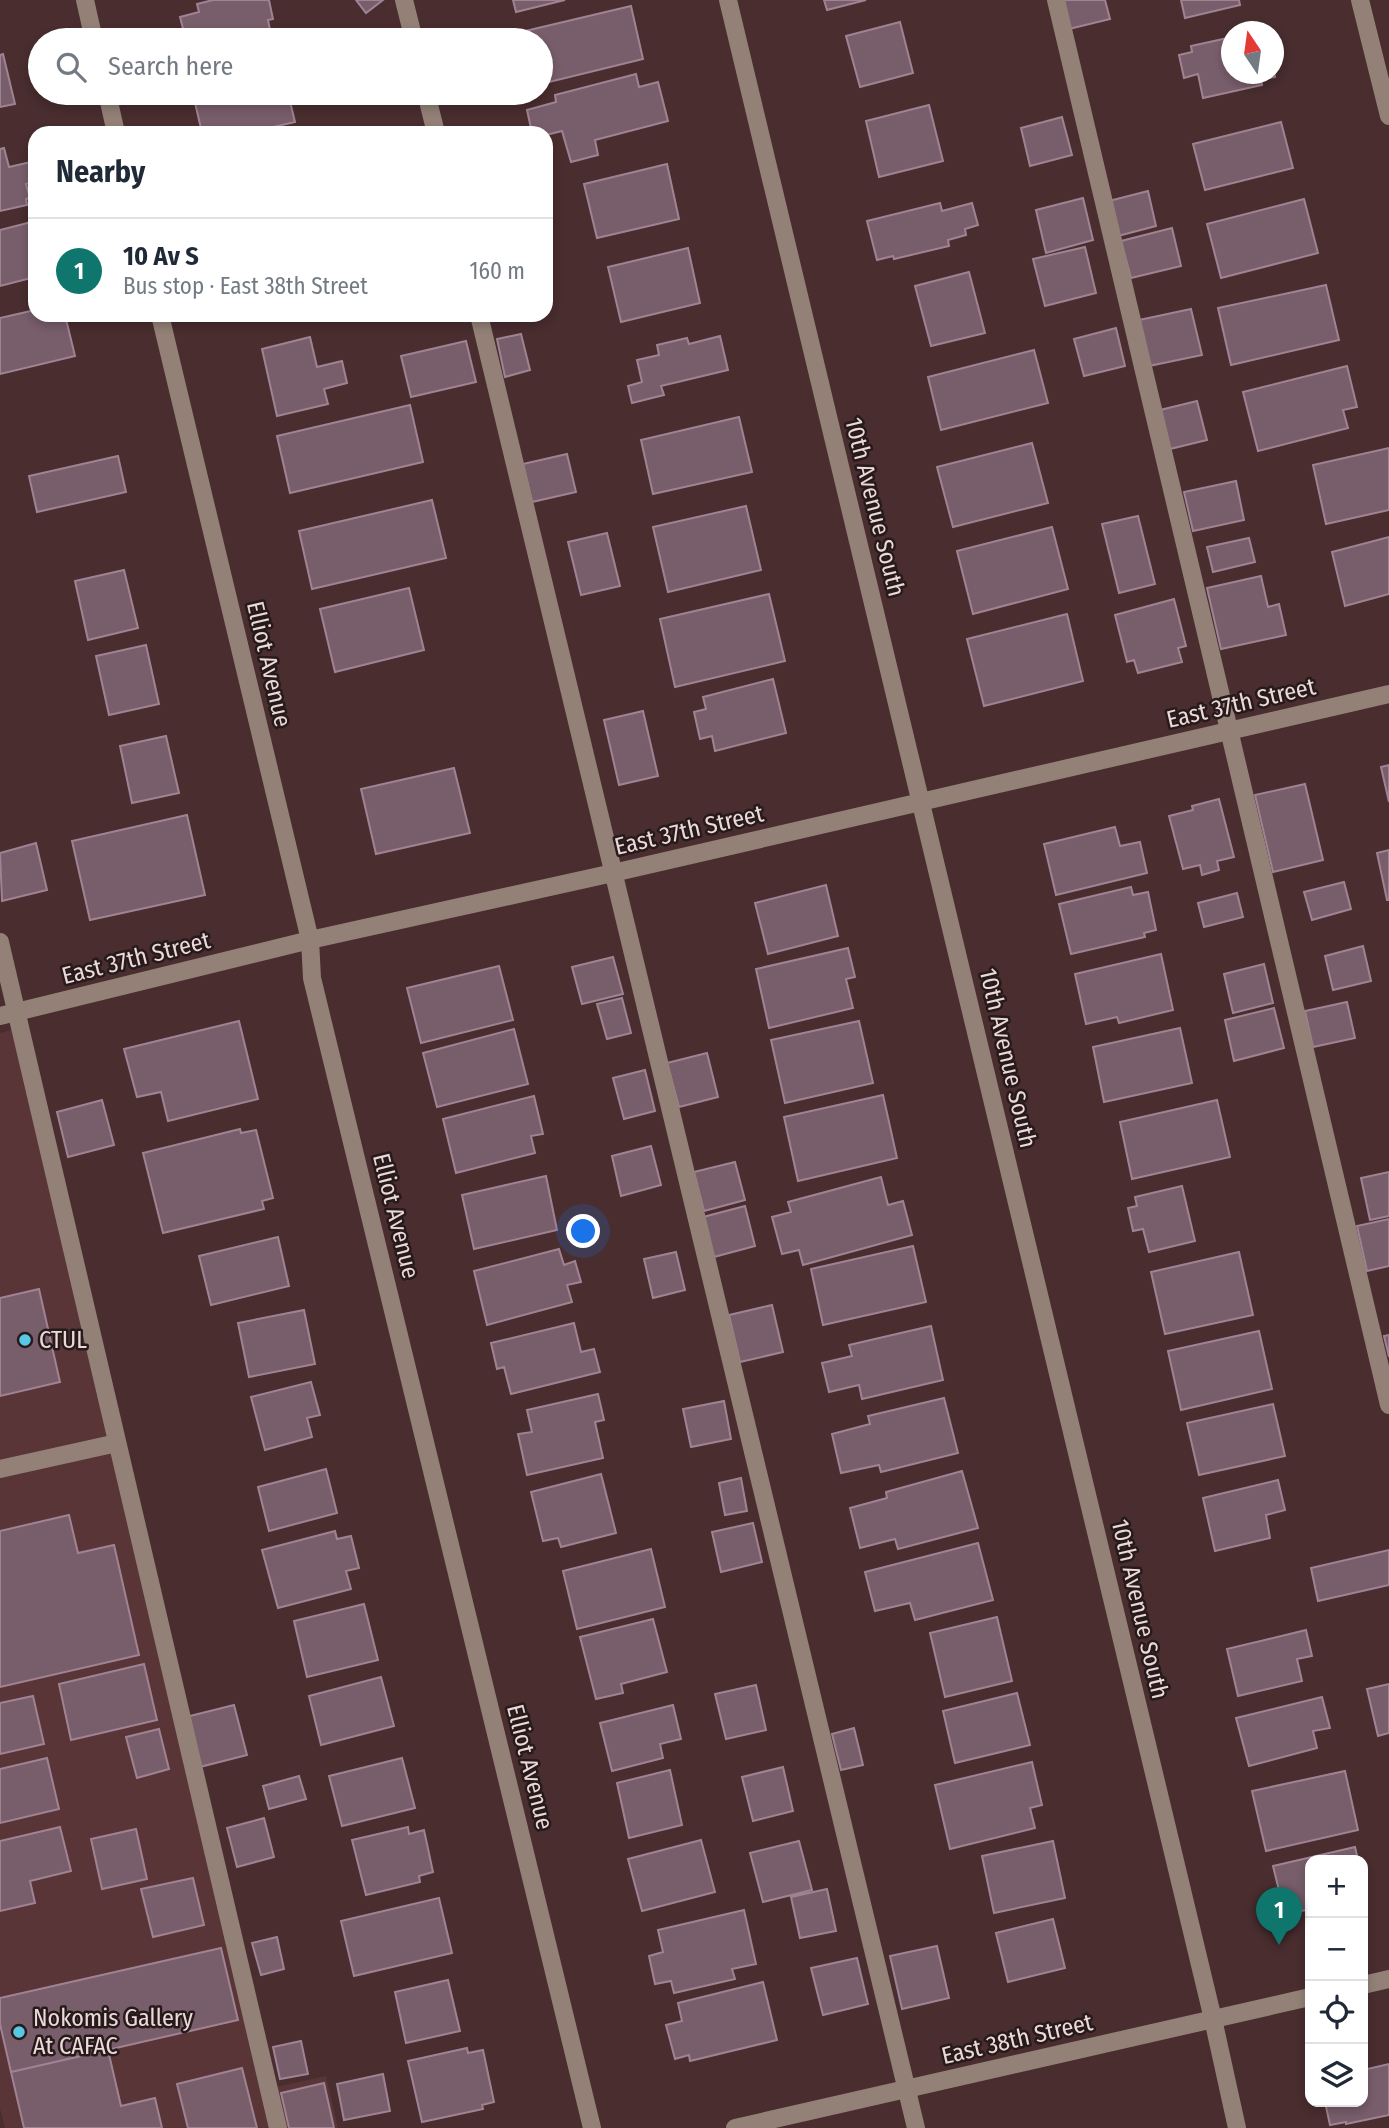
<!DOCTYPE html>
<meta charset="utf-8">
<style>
body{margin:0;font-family:"Fira Sans Condensed",sans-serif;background:#f2f2f3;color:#1f2937}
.controls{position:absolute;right:21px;bottom:21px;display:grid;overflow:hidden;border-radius:14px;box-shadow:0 4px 10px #0003}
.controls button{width:63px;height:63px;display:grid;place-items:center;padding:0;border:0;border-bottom:2px solid #e0e1e3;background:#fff;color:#1f2937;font:35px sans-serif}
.compass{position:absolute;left:1221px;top:21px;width:63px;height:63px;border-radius:50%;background:#fff;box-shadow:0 4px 10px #0003;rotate:347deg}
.you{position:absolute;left:584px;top:1232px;width:24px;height:24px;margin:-18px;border:5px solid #fff;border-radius:50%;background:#1a73e8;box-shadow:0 0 0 10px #1a73e833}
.badge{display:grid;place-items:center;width:46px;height:46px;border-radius:50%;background:#0f766e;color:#fff;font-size:23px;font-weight:700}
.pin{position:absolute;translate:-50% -58px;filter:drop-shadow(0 2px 4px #0008)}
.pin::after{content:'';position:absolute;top:37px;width:24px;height:21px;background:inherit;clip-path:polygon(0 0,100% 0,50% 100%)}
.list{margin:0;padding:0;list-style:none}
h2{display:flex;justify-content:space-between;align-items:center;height:91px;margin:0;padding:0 28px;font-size:30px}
h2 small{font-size:23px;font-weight:400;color:#747a83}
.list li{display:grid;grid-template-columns:46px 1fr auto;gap:21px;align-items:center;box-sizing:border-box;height:105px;padding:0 28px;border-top:2px solid #e0e1e3}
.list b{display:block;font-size:26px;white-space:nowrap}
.list p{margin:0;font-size:23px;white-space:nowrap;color:#747a83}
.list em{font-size:23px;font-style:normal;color:#747a83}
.icon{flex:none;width:38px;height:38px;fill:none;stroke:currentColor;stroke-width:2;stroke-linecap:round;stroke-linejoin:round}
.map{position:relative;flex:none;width:1389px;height:2128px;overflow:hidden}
.search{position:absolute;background:#fff;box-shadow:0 4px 10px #0003;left:28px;top:28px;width:525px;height:77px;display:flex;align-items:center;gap:18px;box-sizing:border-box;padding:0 24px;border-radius:38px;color:#747a83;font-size:26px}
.panel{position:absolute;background:#fff;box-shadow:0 4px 10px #0003;left:28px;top:126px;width:525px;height:196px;border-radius:21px}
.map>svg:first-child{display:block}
.built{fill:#593537}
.building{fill:#785d6b;stroke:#a08393;stroke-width:2}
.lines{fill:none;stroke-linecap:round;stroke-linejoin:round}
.minor{stroke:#938177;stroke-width:18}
.poi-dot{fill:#59c8e4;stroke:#271a1a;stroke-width:2.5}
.labels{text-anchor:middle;stroke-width:5;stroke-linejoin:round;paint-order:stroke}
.street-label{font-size:24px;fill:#ecd9da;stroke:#271a1a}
.poi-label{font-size:24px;fill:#ecd9da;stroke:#271a1a;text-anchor:start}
</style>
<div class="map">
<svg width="1389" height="2128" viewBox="0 0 1389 2128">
<rect width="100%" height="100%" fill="#492d2f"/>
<!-- built -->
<path class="built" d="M26 1026 276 2087 326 2076 338 2128H5L0 2109V1033Z"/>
<!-- building -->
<path class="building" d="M213 0H269L273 19 268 20 271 35 250 40H186L180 17 199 12 197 4Z
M356 0H383L366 13Z
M513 0H565L516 12Z
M824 0H866L827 10Z
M1062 0H1105L1110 19 1069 29Z
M1181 0H1239L1240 5 1185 18Z
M631 6 643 59 541 84V40H523L521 32Z
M900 22 913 73 860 87 846 36Z
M1232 37V74H1274V72L1275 77 1261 79 1262 85 1203 98 1198 74 1184 78 1179 55 1192 52 1191 46Z
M3 54 15 104 0 107V55Z
M636 74 639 87 658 82 668 121 595 140 598 155 571 162 562 131 546 135V133H532L527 110 556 102 555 95Z
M198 93H288L295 122 247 133H202L193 94Z
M929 105 943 161 879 177 866 121Z
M1062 117 1072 155 1030 166 1021 128Z
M1281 122 1293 168 1205 190 1193 144Z
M4 148 9 167 35 161V182L26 184 30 198 26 199 27 205 0 211V149Z
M667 164 679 219 597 238 584 184Z
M1148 191 1156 226 1118 236 1109 201Z
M1083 198 1093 240 1046 253 1036 210Z
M1304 199 1318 253 1221 278 1207 224Z
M940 203 942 211 972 203 978 225 965 229 966 235 948 240 949 246 894 259 893 256 877 260 867 221Z
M35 221V277L0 286V230Z
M1172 228 1181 266 1131 278 1121 241Z
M1085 247 1096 293 1045 306 1033 259Z
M688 248 700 303 621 322 608 267Z
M969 272 985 333 931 346 915 286Z
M1326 285 1339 340 1231 365 1218 308Z
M1191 309 1202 355 1149 366 1139 320Z
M35 310V315H65L75 356 0 374V318Z
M1116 328 1125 366 1084 376 1074 339Z
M521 334 530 370 505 377 497 339Z
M720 336 728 370 661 386 664 395 632 403 628 386 642 382 637 360 659 355 657 345 687 338 689 344Z
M310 337 317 367 342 361 347 383 324 389 328 404 277 416 262 349Z
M466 341 476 382 411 397 401 356Z
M1034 350 1048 403 941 430 928 377Z
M1347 366 1357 407 1343 410 1348 428 1258 451 1243 392Z
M1197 401 1207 440 1170 449 1160 410Z
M410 405 423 462 290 493 277 436Z
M739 417 752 472 653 494 641 440Z
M1032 443 1048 503 953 527 937 467Z
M1389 448V510L1326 524 1313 465Z
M567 454 576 492 532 502 523 464Z
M118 456 126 492 37 512 29 476Z
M1236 481 1244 520 1193 531 1184 492Z
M432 500 446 558 312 589 299 531Z
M746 506 761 570 668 592 653 527Z
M1138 516 1155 584 1119 593 1102 524Z
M1052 527 1068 589 973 614 957 551Z
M607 533 620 586 581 595 568 542Z
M1389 537V594L1345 606 1332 552Z
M1249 538 1255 562 1213 572 1207 547Z
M124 570 138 628 88 640 75 581Z
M1261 576 1268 607 1279 604 1286 635 1221 649 1207 588Z
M409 588 424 650 335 672 320 609Z
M769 594 785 661 675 687 660 619Z
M1174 599 1186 646 1178 648 1182 662 1138 673 1134 660 1127 662 1115 615Z
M1067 614 1083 681 984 706 967 639Z
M146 645 159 704 109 715 96 656Z
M773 679 786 733 715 751 712 736 700 739 694 712 706 709 703 697Z
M643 711 658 776 619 785 604 720Z
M166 736 179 793 132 803 120 746Z
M1389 765V802L1381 767Z
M454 768 470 833 376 854 361 789Z
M1305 784 1323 860 1273 872 1255 795Z
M1219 799 1234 857 1217 861 1219 870 1202 875 1200 865 1183 869 1169 816 1193 810 1192 806Z
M187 815 205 895 90 920 72 841Z
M1115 827 1120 846 1140 842 1147 873 1056 895 1044 844Z
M36 843 47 890 2 901 0 853Z
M1389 850V900H1387L1377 853Z
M1344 882 1351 909 1312 920 1304 892Z
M826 885 838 936 768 954 755 903Z
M1131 887 1133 895 1148 892 1156 930 1144 933 1145 937 1071 954 1059 904Z
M1237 893 1243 917 1204 927 1198 903Z
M1363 946 1371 981 1333 990 1325 956Z
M848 948 855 977 846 979 853 1008 769 1028 756 969Z
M1161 954 1173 1010 1119 1023 1117 1017 1086 1024 1075 974Z
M613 957 623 994 582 1004 572 967Z
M1264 964 1273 1003 1233 1013 1224 974Z
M499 966 513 1020 421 1043 407 988Z
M622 998 631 1033 607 1039 597 1004Z
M1347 1002 1355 1038 1313 1047 1305 1011Z
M1274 1008 1284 1048 1234 1061 1225 1020Z
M239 1021 258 1099 168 1121 161 1092 137 1097 124 1049Z
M859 1021 873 1083 785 1103 771 1040Z
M1180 1028 1192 1083 1104 1102 1093 1047Z
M514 1029 528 1084 437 1107 423 1053Z
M707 1053 718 1097 679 1107 667 1063Z
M645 1070 655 1111 624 1119 613 1078Z
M883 1095 897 1158 798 1181 784 1117Z
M534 1096 543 1134 531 1136 535 1153 456 1173 443 1119Z
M102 1100 114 1145 68 1157 57 1112Z
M1217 1100 1230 1157 1132 1179 1120 1122Z
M240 1129 241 1133 256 1130 273 1198 262 1201 264 1209 163 1233 143 1153Z
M651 1146 661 1185 621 1196 612 1156Z
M735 1162 745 1200 704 1211 694 1172Z
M1389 1172V1216L1370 1220 1361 1178Z
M546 1176 557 1230 474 1249 462 1195Z
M881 1177 888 1205 903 1201 912 1235 803 1265 799 1250 782 1254 772 1217 791 1212 788 1202Z
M1182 1186 1195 1241 1149 1252 1143 1229 1133 1231 1128 1208 1137 1206 1135 1197Z
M745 1206 755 1246 714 1257 703 1217Z
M1389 1219V1266L1367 1271 1357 1226Z
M278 1237 289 1286 211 1305 199 1256Z
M913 1246 926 1302 823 1325 811 1269Z
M559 1249 564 1265 575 1261 581 1282 567 1285 572 1302 487 1325 474 1271Z
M676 1252 685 1290 653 1298 644 1259Z
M1239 1252 1253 1315 1165 1334 1151 1272Z
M39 1289 60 1382 0 1396V1298Z
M772 1305 783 1352 740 1362 729 1315Z
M304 1310 315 1364 249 1377 238 1323Z
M574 1323 581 1352 594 1349 600 1372 511 1394 504 1367 497 1369 491 1343Z
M931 1326 943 1380 862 1399 859 1385 829 1392 822 1363 852 1356 849 1345Z
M1259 1331 1272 1389 1181 1410 1168 1351Z
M1389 1335V1357L1384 1336Z
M311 1382 320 1415 307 1418 312 1437 265 1450 251 1397Z
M598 1394 604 1420 595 1422 603 1458 527 1475 518 1434 532 1432 527 1410Z
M944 1398 958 1453 881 1472 879 1465 841 1473 832 1434 870 1424 868 1416Z
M724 1401 731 1439 691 1447 683 1409Z
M1273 1404 1285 1456 1199 1475 1187 1423Z
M326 1469 337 1513 269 1531 258 1487Z
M962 1471 978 1528 898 1549 895 1539 860 1548 850 1508 887 1498 886 1492Z
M601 1474 616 1533 561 1547 558 1538 543 1541 531 1492Z
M741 1478 747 1511 725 1515 719 1483Z
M1278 1480 1285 1510 1266 1515 1270 1538 1215 1551 1203 1498Z
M69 1515 78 1553 114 1545 139 1655 0 1687V1531Z
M753 1523 762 1562 721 1572 712 1532Z
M335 1531 337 1539 351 1536 359 1568 346 1571 351 1589 278 1608 262 1550Z
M978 1543 993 1600 915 1620 910 1603 875 1611 865 1572Z
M651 1549 665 1607 577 1629 563 1571Z
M1389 1550V1585L1318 1601 1311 1568Z
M364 1604 378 1660 307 1677 294 1621Z
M997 1617 1012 1681 945 1697 930 1633Z
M653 1619 667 1672 621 1684 623 1693 596 1699 580 1637Z
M1306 1630 1312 1656 1297 1659 1302 1681 1238 1696 1227 1649Z
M144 1664 157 1720 71 1740 59 1684Z
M381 1677 394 1726 321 1745 309 1696Z
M1389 1684V1733L1378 1736 1367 1689Z
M756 1685 766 1730 726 1739 715 1694Z
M1017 1693 1030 1745 955 1763 943 1711Z
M33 1696 44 1744 0 1754V1703Z
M1322 1697 1330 1728 1313 1731 1317 1748 1249 1766 1236 1718Z
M234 1705 247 1755 200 1767 186 1717Z
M673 1705 681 1739 660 1744 663 1758 612 1771 600 1723Z
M854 1728 863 1765 841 1770 832 1734Z
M159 1729 169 1769 137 1778 126 1737Z
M47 1758 59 1809 0 1823V1769Z
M402 1758 415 1808 342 1826 329 1776Z
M1032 1762 1042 1805 1030 1808 1035 1828 950 1849 935 1785Z
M783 1767 793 1811 753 1821 742 1777Z
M670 1770 682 1825 629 1838 617 1783Z
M1345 1771 1358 1830 1266 1851 1252 1791Z
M299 1776 306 1799 269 1809 263 1786Z
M264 1818 274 1857 237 1867 227 1828Z
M60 1827 71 1871 30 1881 35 1903 0 1911V1841Z
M408 1827 409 1834 424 1830 433 1872 419 1876 420 1882 366 1895 352 1840Z
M136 1829 147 1879 102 1889 91 1839Z
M701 1840 715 1892 642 1911 628 1859Z
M799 1841 812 1890 763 1902 750 1853Z
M1053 1841 1065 1898 994 1913 982 1856Z
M1355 1847 1358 1860H1310V1909L1285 1915 1273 1866Z
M193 1878 204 1925 153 1937 141 1889Z
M827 1889 836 1931 800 1938 791 1897Z
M439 1898 452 1953 354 1976 341 1921Z
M744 1910 756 1964 732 1969 735 1979 674 1993 671 1981 655 1984 649 1956 663 1952 658 1930Z
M1053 1919 1065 1968 1008 1982 996 1933Z
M277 1937 284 1969 261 1975 252 1943Z
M937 1946 949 1998 902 2009 890 1956Z
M221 1948 238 2020 11 2072 0 2024V1998Z
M857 1958 868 2004 823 2015 811 1968Z
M448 1980 460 2031 406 2043 395 1992Z
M763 1982 777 2040 690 2061 689 2055 675 2059 666 2025 682 2021 678 2003Z
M301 2041 308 2074 280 2079 273 2047Z
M467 2048 468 2053 483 2050 494 2102 482 2105 483 2109 422 2122 408 2061Z
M108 2050 121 2106 155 2098 162 2128H24L11 2072Z
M1389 2064V2115L1346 2124V2122L1330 2125 1325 2102H1363V2070Z
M242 2068 257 2128H188L177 2084Z
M383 2074 390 2111 344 2120 337 2084Z
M324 2083 334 2128H289L281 2093Z"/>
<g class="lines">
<!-- minor -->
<path class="minor" d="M85 0 94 40
M404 0 414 40
M728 0 1213 2019 1237 2128
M1056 0 1389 1405
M1360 0 1389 116
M107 93 116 133
M426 93 436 133
M160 315 310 940 312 978 592 2128
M479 315 916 2128
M0 942 278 2128
M0 1016 310 940 613 873 1389 694
M0 1469 117 1443
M1363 1985 1389 1979
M735 2128 1310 1997"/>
</g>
<!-- markers -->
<g class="poi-dot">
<circle cx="25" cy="1340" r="7"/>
<circle cx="19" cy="2032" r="7"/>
</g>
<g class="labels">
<!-- street labels -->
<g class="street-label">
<text transform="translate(875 507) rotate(76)" y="8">10th Avenue South</text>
<text transform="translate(269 664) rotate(77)" y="8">Elliot Avenue</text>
<text transform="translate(1241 703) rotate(-13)" y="8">East 37th Street</text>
<text transform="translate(689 830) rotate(-13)" y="8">East 37th Street</text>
<text transform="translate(136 958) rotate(-14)" y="8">East 37th Street</text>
<text transform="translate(1008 1058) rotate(77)" y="8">10th Avenue South</text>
<text transform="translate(396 1216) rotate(76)" y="8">Elliot Avenue</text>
<text transform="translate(1140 1609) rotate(77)" y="8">10th Avenue South</text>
<text transform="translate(530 1767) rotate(76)" y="8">Elliot Avenue</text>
<text transform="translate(1017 2039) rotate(-13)" y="8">East 38th Street</text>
</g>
<!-- poi labels -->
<g class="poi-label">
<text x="39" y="1348">CTUL</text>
<text x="33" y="2026">Nokomis Gallery<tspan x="33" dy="28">At CAFAC</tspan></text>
</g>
</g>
</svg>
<div class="controls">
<button>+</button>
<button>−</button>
<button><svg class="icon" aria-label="locate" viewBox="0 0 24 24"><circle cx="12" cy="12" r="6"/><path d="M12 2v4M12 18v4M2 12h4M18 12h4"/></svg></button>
<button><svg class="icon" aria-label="layers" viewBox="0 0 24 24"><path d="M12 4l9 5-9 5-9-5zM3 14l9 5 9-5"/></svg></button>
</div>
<svg class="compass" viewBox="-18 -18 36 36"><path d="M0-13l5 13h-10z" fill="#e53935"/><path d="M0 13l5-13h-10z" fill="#747a83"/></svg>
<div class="you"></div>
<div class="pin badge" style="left:1279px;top:1945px">1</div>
<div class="search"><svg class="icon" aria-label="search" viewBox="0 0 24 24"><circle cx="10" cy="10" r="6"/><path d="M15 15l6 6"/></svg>Search here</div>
<section class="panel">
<h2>Nearby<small></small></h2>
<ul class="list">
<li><span class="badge">1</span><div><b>10 Av S</b><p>Bus stop · East 38th Street</p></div><em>160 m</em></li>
</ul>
</section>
</div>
